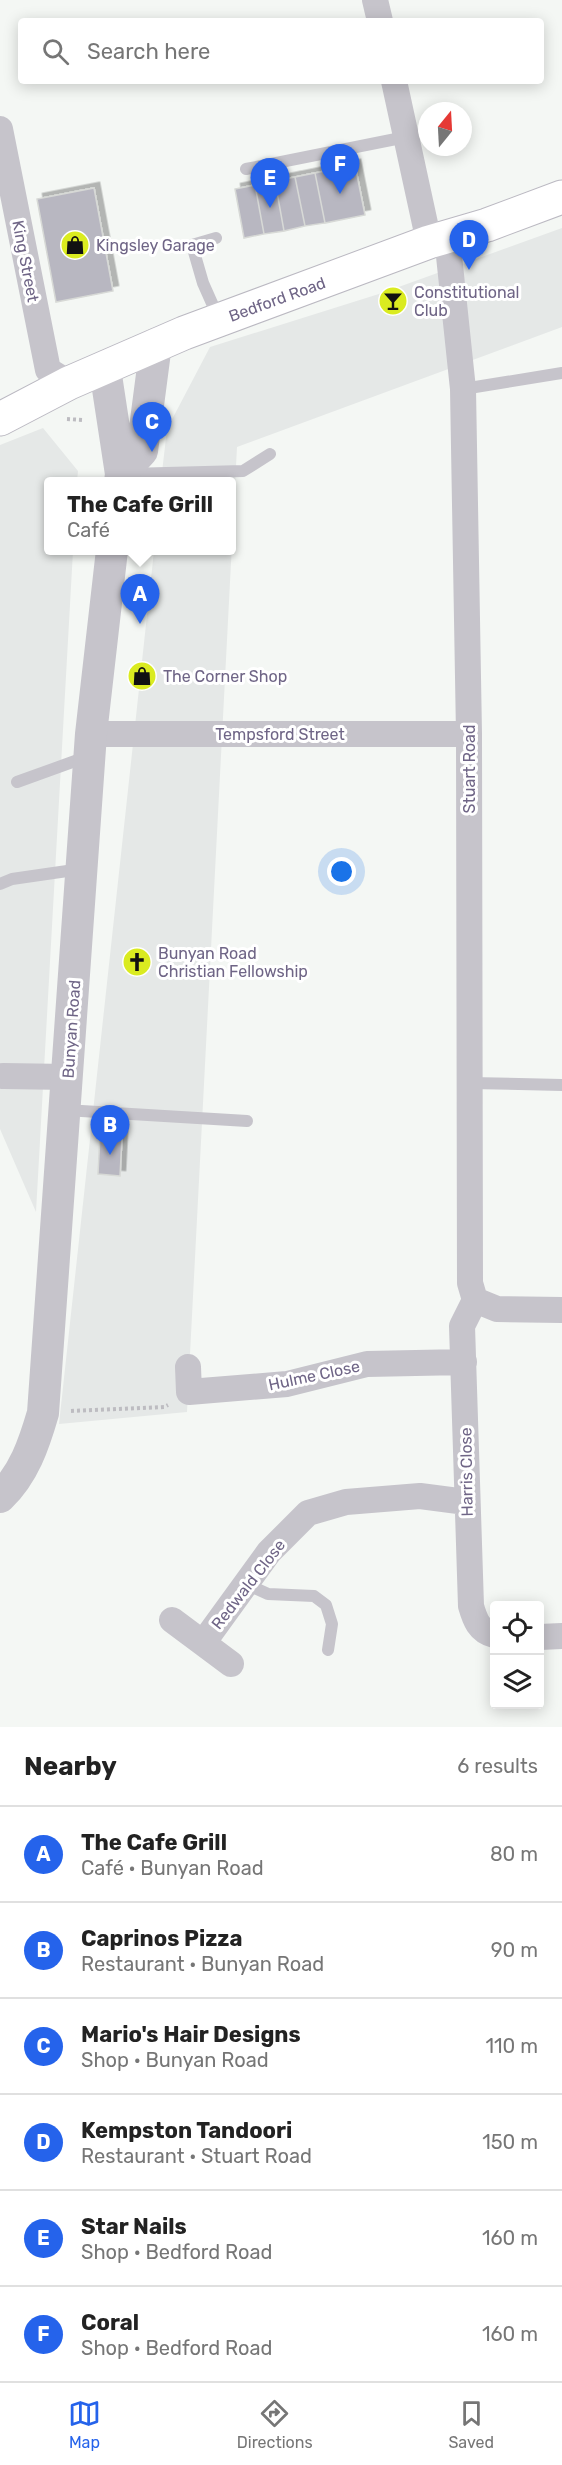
<!DOCTYPE html>
<meta charset="utf-8">
<style>
body{margin:0;font-family:Rubik,sans-serif;background:#f6f6f6;color:#222}
.controls{position:absolute;right:18px;bottom:18px;display:grid;overflow:hidden;border-radius:6px;box-shadow:0 3px 15px #0003}
.controls button{width:54px;height:54px;display:grid;place-items:center;padding:0;border:0;border-bottom:2px solid #e0e0e0;background:#fff;color:#222;font:30px sans-serif}
.compass{position:absolute;left:418px;top:102px;width:54px;height:54px;border-radius:50%;background:#fff;box-shadow:0 3px 15px #0003;rotate:18deg}
.you{position:absolute;left:342px;top:872px;width:21px;height:21px;margin:-15px;border:4px solid #fff;border-radius:50%;background:#1a73e8;box-shadow:0 0 0 9px #1a73e833}
.badge{display:grid;place-items:center;width:39px;height:39px;border-radius:50%;background:#2563eb;color:#fff;font-size:20px;font-weight:700}
.pin{position:absolute;translate:-50% -50px;filter:drop-shadow(0 2px 3px #0008)}
.pin::after{content:'';position:absolute;top:32px;width:21px;height:18px;background:inherit;clip-path:polygon(0 0,100% 0,50% 100%)}
.popup{position:absolute;left:44px;top:477px;width:192px;height:78px;box-sizing:border-box;display:grid;place-content:center;border-radius:6px;background:#fff;filter:drop-shadow(0 2px 4px #0005);font-size:20px;white-space:nowrap;color:#767676}
.popup b{font-size:22px;color:#222}
.popup::after{content:'';position:absolute;left:50%;top:100%;margin-left:-12px;border:12px solid transparent;border-top-color:#fff}
.list{margin:0;padding:0;list-style:none}
h2{display:flex;justify-content:space-between;align-items:center;height:78px;margin:0;padding:0 24px;font-size:26px}
h2 small{font-size:20px;font-weight:400;color:#767676}
.list li{display:grid;grid-template-columns:39px 1fr auto;gap:18px;align-items:center;box-sizing:border-box;height:96px;padding:0 24px;border-top:2px solid #e0e0e0}
.list b{display:block;font-size:22px;white-space:nowrap}
.list p{margin:0;font-size:20px;white-space:nowrap;color:#767676}
.list em{font-size:20px;font-style:normal;color:#767676}
.icon{flex:none;width:33px;height:33px;fill:none;stroke:currentColor;stroke-width:2;stroke-linecap:round;stroke-linejoin:round}
.map{position:relative;flex:none;width:562px;height:1727px;overflow:hidden}
.search{position:absolute;background:#fff;box-shadow:0 3px 15px #0003;left:18px;right:18px;top:18px;height:66px;display:flex;align-items:center;gap:15px;box-sizing:border-box;padding:0 21px;border-radius:6px;color:#767676;font-size:22px}
.sheet{height:654px;background:#fff}
nav{display:flex;justify-content:space-around;align-items:center;box-sizing:border-box;height:84px;border-top:2px solid #e0e0e0;background:#fff;font-size:16px;color:#767676}
nav a{display:grid;justify-items:center;gap:3px}
nav .on{color:#2563eb}
.map>svg:first-child{display:block}
.built{fill:#e5e8e7}
.building{fill:#b8b7c1;stroke:#d7d9d6;stroke-width:1.5;filter:url(#shadow)}
.lines{fill:none;stroke-linecap:round;stroke-linejoin:round}
.secondary-casing{stroke:#bbb9c2;stroke-width:35}
.path{stroke:#bdbcc1;stroke-width:4;stroke-dasharray:3 3;stroke-linecap:butt}
.service{stroke:#c6c4cb;stroke-width:12}
.minor{stroke:#c6c4cb;stroke-width:26}
.tertiary{stroke:#c6c4cb;stroke-width:32}
.secondary{stroke:#fff;stroke-width:33}
.labels{text-anchor:middle;stroke-width:6;stroke-linejoin:round;paint-order:stroke}
.poi-label{font-size:16px;fill:#6f6586;stroke:#fff;text-anchor:start}
.street-label{font-size:16px;fill:#6f6586;stroke:#fff}
</style>
<div class="map">
<svg width="562" height="1727" viewBox="0 0 562 1727">
<defs>
<filter id="shadow"><feDropShadow dx="5.5" dy="-5.5" stdDeviation="0" flood-color="#0004"/></filter>
</defs>
<rect width="100%" height="100%" fill="#f4f7f4"/>
<!-- built -->
<path class="built" d="M562 228V327L237 447 187 1412 59 1424 154 551 231 550V482L161 481 167 429 210 347 382 293Z
M43 428 78 471 77 481 48 482V550L73 551 36 1212 0 1129V445Z"/>
<!-- building -->
<path class="building" d="M355 165 365 215 325 223 315 173Z
M315 173 325 223 305 226 295 177Z
M295 177 305 226 284 231 275 181Z
M275 181 284 231 264 234 255 185Z
M255 185 264 234 244 238 235 189Z
M94 188 113 291 56 302 37 199Z
M100 1135 122 1137 120 1176 98 1174Z"/>
<g class="lines">
<!-- secondary casing -->
<g class="secondary-casing">
<path id="secondary" d="M0 419 69 383 184 333 429 242 487 225 562 197"/>
</g>
<!-- path -->
<path class="path" d="M67 419 83 420
M71 1411 164 1407 168 1405"/>
<!-- service -->
<path class="service" d="M246 169 406 137
M216 238 192 245 203 283 219 319
M463 389 562 373
M128 474 243 471 270 454
M17 782 89 756
M0 884 12 879 81 869
M470 1083 562 1085
M65 1110 247 1121
M246 1584 268 1594 314 1596 326 1605 332 1624 328 1650"/>
<!-- minor -->
<path class="minor" d="M375 0 380 21
M394 81 429 242
M0 129 48 370 69 383
M447 237 463 389 469 734 470 1283 475 1300
M91 734H469
M3 1076 68 1077
M475 1300 462 1326 471 1606C475 1620 479 1631 494 1635
M475 1300 497 1309 562 1310
M188 1367 189 1392 287 1384 367 1364 464 1362
M172 1620 231 1664
M540 1637 562 1636
M203 1643 269 1552 308 1513 346 1502 420 1496 466 1502"/>
<!-- tertiary -->
<path class="tertiary" d="M105 369 121 474 120 482
M121 474 142 451 156 344
M0 1497C24 1474 34 1444 43 1413L91 734 112 550"/>
<!-- secondary -->
<use href="#secondary" class="secondary"/>
</g>
<!-- icons -->
<defs>
<g id="shop-disc" transform="scale(1.5)"><circle r="9.5" fill="#daeb20" stroke="#fff"/><path d="M-5-2.5h2.3a2.7 3.5 0 0 1 5.4 0H5L5.5 6h-11ZM-1.5-2.5h3a1.5 2.3 0 0 0-3 0Z" fill="#111"/></g>
<g id="bar-disc" transform="scale(1.5)"><circle r="9.5" fill="#daeb20" stroke="#fff"/><path d="M-6-5H6L.8 .8V4.5H3.5V6h-7V4.5H-.8V.8Z" fill="#111"/></g>
<g id="church-disc" transform="scale(1.5)"><circle r="9.5" fill="#daeb20" stroke="#fff"/><path d="M-1.2-6h2.4v3.5h3.3v2.4h-3.3V6h-2.4V-.1h-3.3v-2.4h3.3Z" fill="#111"/></g>
</defs>
<g fill-rule="evenodd">
<use href="#shop-disc" x="75" y="245"/>
<use href="#bar-disc" x="393" y="301"/>
<use href="#shop-disc" x="142" y="676"/>
<use href="#church-disc" x="137" y="962"/>
</g>
<g class="labels">
<!-- poi labels -->
<g class="poi-label">
<text x="96" y="251">Kingsley Garage</text>
<text x="414" y="298">Constitutional<tspan x="414" dy="18">Club</tspan></text>
<text x="163" y="682">The Corner Shop</text>
<text x="158" y="959">Bunyan Road<tspan x="158" dy="18">Christian Fellowship</tspan></text>
</g>
<!-- street labels -->
<g class="street-label">
<text transform="translate(26 261) rotate(79)" y="6">King Street</text>
<text transform="translate(277 299) rotate(-20)" y="6">Bedford Road</text>
<text x="280" y="740">Tempsford Street</text>
<text transform="translate(469 769) rotate(-90)" y="6">Stuart Road</text>
<text transform="translate(71 1029) rotate(-86)" y="6">Bunyan Road</text>
<text transform="translate(314 1375) rotate(-12)" y="6">Hulme Close</text>
<text transform="translate(466 1472) rotate(-91)" y="6">Harris Close</text>
<text transform="translate(248 1584) rotate(-52)" y="6">Redwald Close</text>
</g>
</g>
</svg>
<div class="controls">
<button><svg class="icon" aria-label="locate" viewBox="0 0 24 24"><circle cx="12" cy="12" r="6"/><path d="M12 2v4M12 18v4M2 12h4M18 12h4"/></svg></button>
<button><svg class="icon" aria-label="layers" viewBox="0 0 24 24"><path d="M12 4l9 5-9 5-9-5zM3 14l9 5 9-5"/></svg></button>
</div>
<svg class="compass" viewBox="-18 -18 36 36"><path d="M0-13l5 13h-10z" fill="#e53935"/><path d="M0 13l5-13h-10z" fill="#767676"/></svg>
<div class="you"></div>
<div class="pin badge" style="left:140px;top:624px">A</div>
<div class="popup"><b>The Cafe Grill</b>Café</div>
<div class="pin badge" style="left:110px;top:1155px">B</div>
<div class="pin badge" style="left:152px;top:452px">C</div>
<div class="pin badge" style="left:469px;top:270px">D</div>
<div class="pin badge" style="left:270px;top:208px">E</div>
<div class="pin badge" style="left:340px;top:194px">F</div>
<div class="search"><svg class="icon" aria-label="search" viewBox="0 0 24 24"><circle cx="10" cy="10" r="6"/><path d="M15 15l6 6"/></svg>Search here</div>
</div>
<section class="sheet">
<h2>Nearby<small>6 results</small></h2>
<ul class="list">
<li><span class="badge">A</span><div><b>The Cafe Grill</b><p>Café · Bunyan Road</p></div><em>80 m</em></li>
<li><span class="badge">B</span><div><b>Caprinos Pizza</b><p>Restaurant · Bunyan Road</p></div><em>90 m</em></li>
<li><span class="badge">C</span><div><b>Mario's Hair Designs</b><p>Shop · Bunyan Road</p></div><em>110 m</em></li>
<li><span class="badge">D</span><div><b>Kempston Tandoori</b><p>Restaurant · Stuart Road</p></div><em>150 m</em></li>
<li><span class="badge">E</span><div><b>Star Nails</b><p>Shop · Bedford Road</p></div><em>160 m</em></li>
<li><span class="badge">F</span><div><b>Coral</b><p>Shop · Bedford Road</p></div><em>160 m</em></li>
</ul>
</section>
<nav>
<a class="on"><svg class="icon" aria-label="map" viewBox="0 0 24 24"><path d="M3 6l6-2 6 2 6-2v14l-6 2-6-2-6 2zM9 4v14M15 6v14"/></svg>Map</a>
<a><svg class="icon" aria-label="directions" viewBox="0 0 24 24"><path d="M12 3l9 9-9 9-9-9zM9 14v-3h6M13 9l2 2-2 2"/></svg>Directions</a>
<a><svg class="icon" aria-label="saved" viewBox="0 0 24 24"><path d="M7 4h10v16l-5-4-5 4z"/></svg>Saved</a>
</nav>
